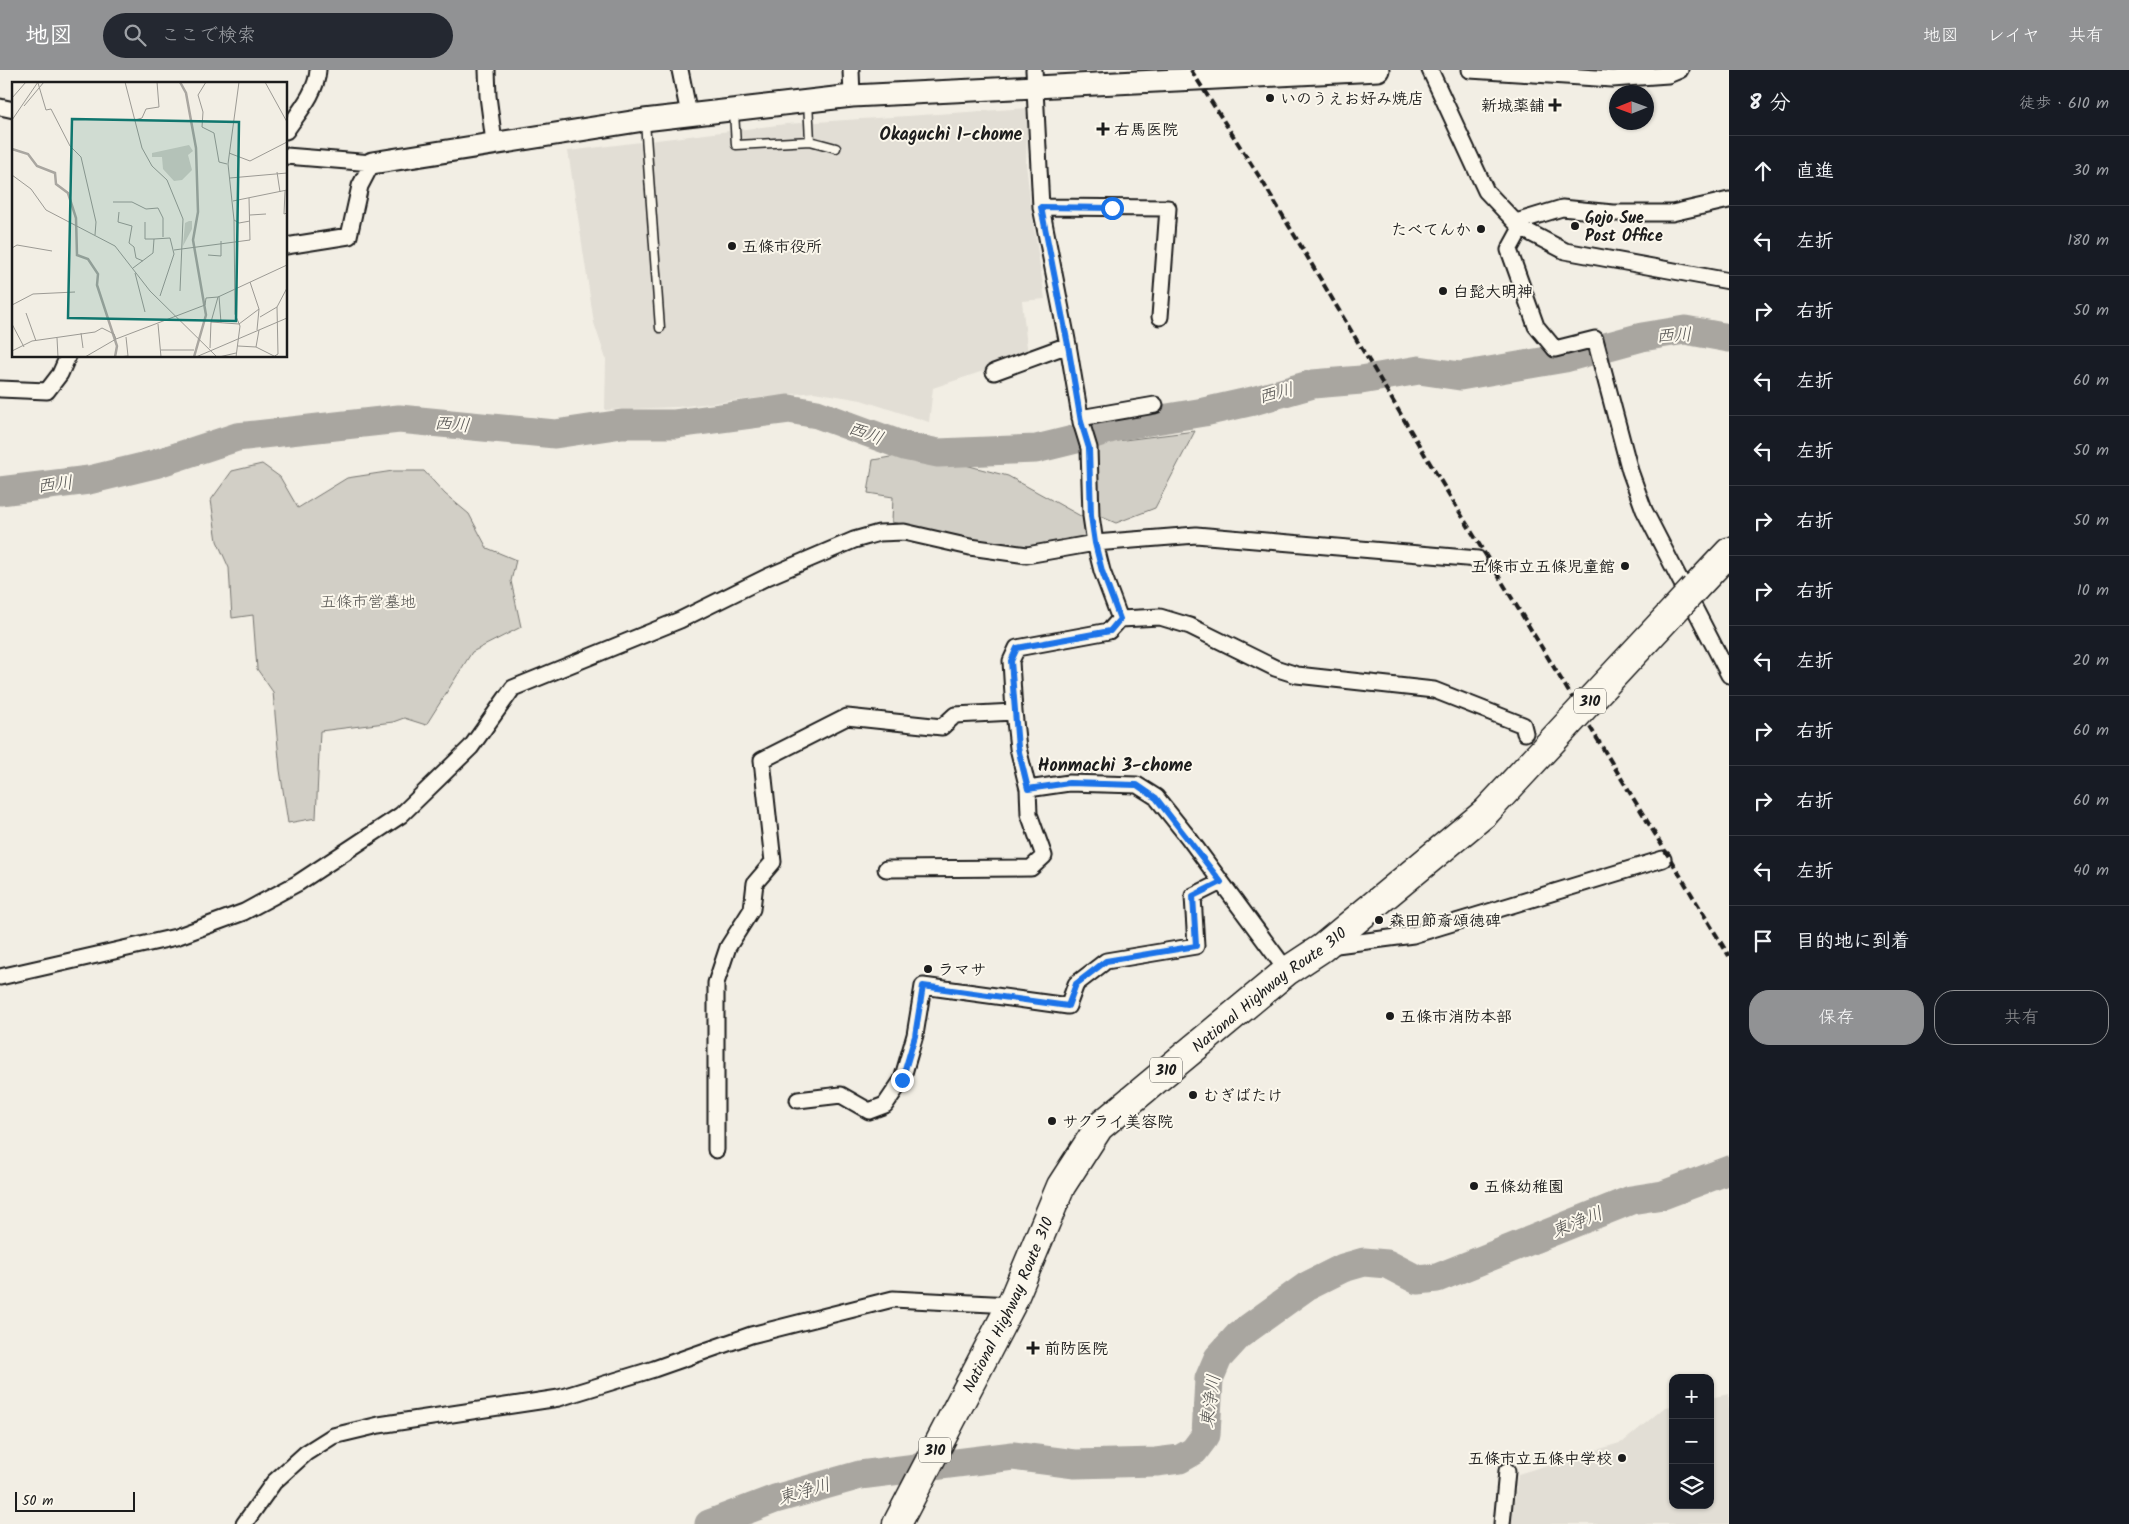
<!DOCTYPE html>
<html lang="ja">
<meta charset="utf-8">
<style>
body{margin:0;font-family:Kalam,"Klee One",sans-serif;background:#242831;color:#f1f3f6}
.controls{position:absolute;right:15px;bottom:15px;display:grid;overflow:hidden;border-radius:10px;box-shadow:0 1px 4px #0004}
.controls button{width:45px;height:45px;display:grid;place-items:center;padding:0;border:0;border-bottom:1px solid #363941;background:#171b24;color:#f1f3f6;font:25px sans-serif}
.compass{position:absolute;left:1609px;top:15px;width:45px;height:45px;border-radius:50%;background:#171b24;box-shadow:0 1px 4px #0004;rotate:269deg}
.scale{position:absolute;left:15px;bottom:12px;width:120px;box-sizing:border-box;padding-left:5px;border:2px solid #1c1c1c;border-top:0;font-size:14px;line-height:18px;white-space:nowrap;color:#1c1c1c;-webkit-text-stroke:4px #fbf7ec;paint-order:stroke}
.stop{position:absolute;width:15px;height:15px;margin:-11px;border:4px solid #1a73e8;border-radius:50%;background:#fff}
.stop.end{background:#1a73e8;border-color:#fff;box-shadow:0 1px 5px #0008}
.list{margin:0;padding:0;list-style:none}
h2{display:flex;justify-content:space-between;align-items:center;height:65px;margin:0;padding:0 20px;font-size:21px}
h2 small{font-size:16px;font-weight:400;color:#9ea1a6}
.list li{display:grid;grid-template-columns:32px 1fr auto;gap:15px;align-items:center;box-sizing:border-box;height:70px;padding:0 20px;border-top:1px solid #363941}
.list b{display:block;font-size:19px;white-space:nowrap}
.list em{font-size:16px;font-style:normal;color:#9ea1a6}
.actions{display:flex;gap:10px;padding:15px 20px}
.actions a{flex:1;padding:11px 0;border:1px solid #919294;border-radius:20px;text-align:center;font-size:18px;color:#919294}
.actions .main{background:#919294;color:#fff}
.icon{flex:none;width:28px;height:28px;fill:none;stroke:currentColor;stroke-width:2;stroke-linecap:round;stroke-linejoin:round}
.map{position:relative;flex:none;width:1729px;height:1454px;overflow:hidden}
header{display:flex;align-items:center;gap:30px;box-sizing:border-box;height:70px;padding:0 25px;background:#919294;color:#fff}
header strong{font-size:24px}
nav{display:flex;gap:28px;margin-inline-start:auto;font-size:18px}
.search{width:350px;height:45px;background:#242831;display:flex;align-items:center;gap:12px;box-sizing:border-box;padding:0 18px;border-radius:28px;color:#9ea1a6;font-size:19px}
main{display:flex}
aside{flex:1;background:#171b24}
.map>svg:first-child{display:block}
.built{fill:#e2ded5}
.green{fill:#d2cfc6;stroke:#777671}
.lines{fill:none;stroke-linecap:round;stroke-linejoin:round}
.river{stroke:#a9a6a0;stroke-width:29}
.lane-casing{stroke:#1c1c1c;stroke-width:11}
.street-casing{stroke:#1c1c1c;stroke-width:19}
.secondary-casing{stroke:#1c1c1c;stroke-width:25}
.highway-casing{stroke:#1c1c1c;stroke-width:31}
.lane{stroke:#fbf7ec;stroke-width:8}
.street{stroke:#fbf7ec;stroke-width:15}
.secondary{stroke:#fbf7ec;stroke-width:21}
.highway{stroke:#fbf7ec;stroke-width:28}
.rail{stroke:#1c1c1c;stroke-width:4;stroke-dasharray:8 4;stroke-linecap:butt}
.highway-bridge-casing{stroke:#1c1c1c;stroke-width:31;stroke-linecap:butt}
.highway-bridge{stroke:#fbf7ec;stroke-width:28}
.route{stroke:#1a73e8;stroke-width:6}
.poi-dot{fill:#1c1c1c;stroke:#fbf7ec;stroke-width:2}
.labels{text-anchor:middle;stroke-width:4;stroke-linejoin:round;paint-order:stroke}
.shield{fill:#fbf7ec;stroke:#5f5e5a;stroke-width:1}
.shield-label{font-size:15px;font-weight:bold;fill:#1c1c1c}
.poi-label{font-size:16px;font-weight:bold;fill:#1c1c1c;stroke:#fbf7ec;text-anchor:start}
.park-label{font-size:16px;fill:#53524f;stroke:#fbf7ec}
.street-label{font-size:16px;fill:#1c1c1c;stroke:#fbf7ec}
.neighbourhood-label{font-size:18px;font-weight:bold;fill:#1c1c1c;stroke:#fbf7ec}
.water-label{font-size:18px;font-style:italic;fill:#545351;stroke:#fbf7ec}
.inset-river{fill:none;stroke:#a9a6a0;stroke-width:2.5}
.inset-road{fill:none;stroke:#9c9a94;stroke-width:1}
.view{fill:#0f766e;fill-opacity:0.15;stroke:#0f766e;stroke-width:2.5}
.inset-edge{fill:none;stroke:#1c1c1c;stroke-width:2.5}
</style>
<header>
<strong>地図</strong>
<div class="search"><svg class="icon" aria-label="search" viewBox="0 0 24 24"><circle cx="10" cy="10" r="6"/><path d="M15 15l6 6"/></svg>ここで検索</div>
<nav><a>地図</a><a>レイヤ</a><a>共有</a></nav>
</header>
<main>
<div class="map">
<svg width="1729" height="1454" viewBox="0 0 1729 1454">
<rect width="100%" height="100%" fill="#f2eee4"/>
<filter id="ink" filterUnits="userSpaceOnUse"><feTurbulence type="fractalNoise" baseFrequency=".02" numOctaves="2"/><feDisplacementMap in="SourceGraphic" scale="10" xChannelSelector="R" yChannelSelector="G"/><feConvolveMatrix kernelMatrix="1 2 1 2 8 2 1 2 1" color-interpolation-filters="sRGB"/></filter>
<g filter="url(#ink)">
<!-- built -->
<path class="built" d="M1028 38 1026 94 1031 137 1045 229 1022 231 1028 286 933 318 929 352 861 330 814 322 677 337 605 340 606 289 594 253 568 81 786 54Z
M1729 1324V1454H1511L1518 1404 1623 1372 1665 1337 1673 1336V1435H1710V1328Z"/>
<!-- green -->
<path class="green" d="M1195 361 1155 438 1116 453 1097 445 1098 401 1093 374Z
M896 386 942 389 1008 406 1086 449V469L1026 477 981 471 892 452 893 427 868 423 873 390Z
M262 394 280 407 298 438 347 408 393 401H424L445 424 469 444 487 478 516 490 511 511 521 557 472 582 426 655 404 648 393 652 320 661 316 748 288 753 280 700 273 622 257 599 253 545 232 548 229 498 217 471 211 430 232 401Z"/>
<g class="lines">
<!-- river -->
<path class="river" d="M0 421 89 410 155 394 237 367 399 349 555 364 622 354H675L789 339 817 344 904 376 938 383 1036 379 1085 367 1119 356 1204 342 1253 331 1313 314 1361 310 1419 300 1460 306 1565 288 1642 267 1685 260 1729 268
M709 1454 775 1429 860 1405 1013 1386 1075 1394 1156 1392 1180 1389 1194 1381 1206 1365 1209 1309 1218 1288 1239 1265 1307 1216 1343 1198 1364 1192 1387 1194 1418 1210 1437 1208 1631 1130 1663 1125 1729 1100"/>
<!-- lane casing -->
<g class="lane-casing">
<path id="lane" d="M734 42 736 75 810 71 808 32
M645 52 660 258
M810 71 836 78"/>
</g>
<!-- street casing -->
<g class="street-casing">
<path id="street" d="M487 0 488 26 494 72
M680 0 689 44
M851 0 852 26
M1034 0 1041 137 1068 275 1081 352 1089 378 1091 446 1095 473 1102 501 1120 549
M1430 0 1486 121 1521 158 1565 181 1729 211
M1470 0 1612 9 1668 5 1680 0
M0 37 14 40
M286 61C298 43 317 22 318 0
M286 86 372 93 360 116 349 166 286 176
M1041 137 1168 138 1160 247
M1516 152 1562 138 1613 143H1672L1729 130
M1521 158 1509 180 1536 256 1555 279 1595 269 1630 401 1644 440 1729 605
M994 302 1068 275
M0 319 47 321 60 304 68 286
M1080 348 1155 335
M886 799 1031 798 1044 786 1029 744 1028 719
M1329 876 1413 865 1663 789
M1287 901 1188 767 1156 727 1137 715 1069 713 1028 719 1018 678 1014 642 1011 591 1017 578 1109 561 1120 549 1160 547 1190 556 1275 598 1297 605 1434 620 1523 655 1525 663
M0 907 176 867 244 842 298 813 401 745 471 677 513 618 680 550 767 507 854 470 879 463 904 462 970 477 1027 485 1095 473 1196 465 1478 489
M798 1030 841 1025 869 1041 885 1035 902 1010 915 965 923 916 1068 936 1076 914 1106 891 1196 876 1193 826 1221 812
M716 1080V913L728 877 752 839 755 813 773 792 762 690 847 647 942 657 955 645 1014 642
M244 1454 274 1412 306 1383 333 1366 379 1355 559 1328 654 1299 751 1265 893 1229 1011 1235
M1502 1454 1507 1401"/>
</g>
<!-- secondary casing -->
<g class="secondary-casing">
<path id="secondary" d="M372 93 644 50 852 26 1378 0"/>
</g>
<!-- highway casing -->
<g class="highway-casing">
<g id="highway">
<path d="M1695 518 1729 482"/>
<path id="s1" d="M897 1454 1011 1235 1061 1116 1099 1057 1287 901 1322 878 1485 743"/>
</g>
</g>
<!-- lane -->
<use href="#lane" class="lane"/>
<!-- street -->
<use href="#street" class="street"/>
<!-- secondary -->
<use href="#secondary" class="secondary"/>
<!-- highway -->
<use href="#highway" class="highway"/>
<!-- rail -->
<path class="rail" d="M1191 0 1264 114 1425 385 1729 886"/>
<!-- highway-bridge casing -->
<g class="highway-bridge-casing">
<path id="highway-bridge" d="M1485 743 1695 518"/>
</g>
<!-- highway-bridge -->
<use href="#highway-bridge" class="highway-bridge"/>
</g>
</g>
<g class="lines" filter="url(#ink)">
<!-- route -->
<path class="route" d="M902 1010 915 966 923 916 1068 936 1076 914 1106 891 1196 876 1193 826 1221 812 1156 728 1137 715 1069 713 1028 719 1018 678 1011 591 1017 578 1110 561 1120 549 1102 501 1095 473 1091 446 1089 378 1081 352 1068 275 1041 137 1112 138"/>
</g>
<!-- markers -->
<g class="poi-dot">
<circle cx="1270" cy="28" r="5"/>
<path d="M1552.5 27.5h5v5h5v5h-5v5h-5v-5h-5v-5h5z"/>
<path d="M1100.5 51.5h5v5h5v5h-5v5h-5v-5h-5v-5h5z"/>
<circle cx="1575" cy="156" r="5"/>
<circle cx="1481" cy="159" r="5"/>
<circle cx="732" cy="176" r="5"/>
<circle cx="1443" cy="221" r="5"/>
<circle cx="1625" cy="496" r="5"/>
<circle cx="1379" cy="850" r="5"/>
<circle cx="928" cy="899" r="5"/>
<circle cx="1390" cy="946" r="5"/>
<circle cx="1193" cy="1025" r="5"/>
<circle cx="1052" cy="1051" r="5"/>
<circle cx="1474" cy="1116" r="5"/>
<path d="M1030.5 1270.5h5v5h5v5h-5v5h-5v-5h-5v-5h5z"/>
<circle cx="1622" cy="1388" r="5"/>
</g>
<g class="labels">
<!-- shield labels -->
<g class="shield">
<rect x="1574" y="618.5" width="32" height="25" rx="4"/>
<rect x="1150" y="987.5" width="32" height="25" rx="4"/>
<rect x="919" y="1367.5" width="32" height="25" rx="4"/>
</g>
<g class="shield-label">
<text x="1590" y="636">310</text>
<text x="1166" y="1005">310</text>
<text x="935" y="1385">310</text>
</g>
<!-- poi labels -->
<g class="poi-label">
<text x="1280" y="34">いのうえお好み焼店</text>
<text x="1545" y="41" text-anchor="end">新城薬舗</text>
<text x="1114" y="65">右馬医院</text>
<text x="1585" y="153">Gojo Sue<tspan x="1585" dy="18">Post Office</tspan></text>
<text x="1471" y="165" text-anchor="end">たべてんか</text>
<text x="742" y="182">五條市役所</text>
<text x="1453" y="227">白髭大明神</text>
<text x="1615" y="502" text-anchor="end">五條市立五條児童館</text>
<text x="1389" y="856">森田節斎頌徳碑</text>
<text x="938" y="905">ラマサ</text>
<text x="1400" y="952">五條市消防本部</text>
<text x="1203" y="1031">むぎばたけ</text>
<text x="1062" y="1057">サクライ美容院</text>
<text x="1484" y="1122">五條幼稚園</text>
<text x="1044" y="1284">前防医院</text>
<text x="1612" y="1394" text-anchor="end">五條市立五條中学校</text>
</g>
<!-- park labels -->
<g class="park-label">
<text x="368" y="537">五條市営墓地</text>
</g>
<!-- street labels -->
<g class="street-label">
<text dy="6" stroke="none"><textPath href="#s1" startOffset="665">National Highway Route 310</textPath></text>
<text dy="6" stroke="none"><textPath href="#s1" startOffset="246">National Highway Route 310</textPath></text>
</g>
<!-- neighbourhood labels -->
<g class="neighbourhood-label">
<text x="951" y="70">Okaguchi 1-chome</text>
<text x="1115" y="701">Honmachi 3-chome</text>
</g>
<!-- water labels -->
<g class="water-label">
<text transform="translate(1674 265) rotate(-3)" y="6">西川</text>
<text transform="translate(1276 323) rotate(-14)" y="6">西川</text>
<text transform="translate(452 354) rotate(5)" y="6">西川</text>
<text transform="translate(866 363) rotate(20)" y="6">西川</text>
<text transform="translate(55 414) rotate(-7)" y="6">西川</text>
<text transform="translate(1577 1152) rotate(-22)" y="6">東浄川</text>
<text transform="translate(1210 1331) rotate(-82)" y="6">東浄川</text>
<text transform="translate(804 1421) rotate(-16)" y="6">東浄川</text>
</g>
</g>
<!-- overview -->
<g transform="translate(12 12)">
<rect width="275" height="275" fill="#f2eee4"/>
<path d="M177 63 181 69 176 73 180 88 170 98 162 99 151 87 150 75H140V71ZM177 139H180V147L171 164 173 141Z" fill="#d2cfc6"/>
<path class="inset-river" d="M168 0 174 11 184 66 186 130 181 158 194 233 182 275M0 67 16 72 25 84 43 91 44 102 56 111 64 136 65 173 76 177 86 192 85 203 105 264 103 275"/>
<path class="inset-road" d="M113 0 130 66 140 84 155 98 171 137 168 209M194 0 186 13 191 30 190 45 202 51 207 80 215 82M253 0 275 40M26 1 34 28 39 27 58 64 69 75 84 140 83 153M0 16 14 0M12 24 32 0M0 38 26 0M123 38 130 36 134 27 147 25 145 0M217 71 238 79 275 60M265 90 268 110M0 93 19 107 34 128 103 164 138 209 205 275M218 96 275 91M273 109 272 132 275 131M221 119 275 108M101 120H120L134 127 146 126 151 136V155M107 130 106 140 120 144 117 161 122 165 124 176 131 179M238 133 254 132M222 138 227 141 238 139M133 140V157H142M0 166 5 163 40 169M162 168 238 158 237 116M196 173 209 174V159M121 186 141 171 142 157 158 156 162 172 148 214M123 191 133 230M207 214 209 241M0 223 21 212 63 210M14 231 24 259M248 235 265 225M199 240 227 242 247 227 238 200M0 242 12 265M146 242 149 275M245 248 247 227M69 251 71 266M45 256 46 275M226 264 244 265 262 274M244 265 247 248M198 266 199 240 206 215 275 183M149 268H182M0 269 20 259 83 250 90 246 102 252 104 257M73 275 104 257 193 223 194 216 206 215M106 275 116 274 114 255M184 275 275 236M207 275 224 271M224 275 228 244 223 232 222 138 216 82 227 0M261 275 266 272 265 225 275 206"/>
<path class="view" d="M60 37 227 40 224 239 56 236Z"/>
<rect width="275" height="275" class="inset-edge"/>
</g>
</svg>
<div class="controls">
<button>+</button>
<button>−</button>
<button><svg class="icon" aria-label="layers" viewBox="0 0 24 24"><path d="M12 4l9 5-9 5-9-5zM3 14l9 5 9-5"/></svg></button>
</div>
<svg class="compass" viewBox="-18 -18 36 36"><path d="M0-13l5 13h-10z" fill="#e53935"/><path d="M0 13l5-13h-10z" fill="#9ea1a6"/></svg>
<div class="scale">50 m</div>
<div class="stop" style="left:1112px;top:138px"></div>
<div class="stop end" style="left:902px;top:1010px"></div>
</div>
<aside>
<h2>8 分<small>徒歩 · 610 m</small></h2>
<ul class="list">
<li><svg class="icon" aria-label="ahead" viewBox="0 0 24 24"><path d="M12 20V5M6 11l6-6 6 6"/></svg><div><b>直進</b></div><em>30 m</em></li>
<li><svg class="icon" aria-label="left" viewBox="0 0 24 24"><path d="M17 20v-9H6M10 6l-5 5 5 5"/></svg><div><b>左折</b></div><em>180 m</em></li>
<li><svg class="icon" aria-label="right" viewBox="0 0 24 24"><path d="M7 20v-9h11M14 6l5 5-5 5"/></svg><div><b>右折</b></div><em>50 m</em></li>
<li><svg class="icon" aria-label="left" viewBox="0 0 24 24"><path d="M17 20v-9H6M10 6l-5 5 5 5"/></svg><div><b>左折</b></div><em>60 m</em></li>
<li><svg class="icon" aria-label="left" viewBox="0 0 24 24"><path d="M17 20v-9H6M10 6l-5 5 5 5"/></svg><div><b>左折</b></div><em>50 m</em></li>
<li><svg class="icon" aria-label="right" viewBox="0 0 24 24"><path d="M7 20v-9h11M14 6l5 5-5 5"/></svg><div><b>右折</b></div><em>50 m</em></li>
<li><svg class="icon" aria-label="right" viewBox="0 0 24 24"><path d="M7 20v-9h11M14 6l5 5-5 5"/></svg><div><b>右折</b></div><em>10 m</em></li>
<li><svg class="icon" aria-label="left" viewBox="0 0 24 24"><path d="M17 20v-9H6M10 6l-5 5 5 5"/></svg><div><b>左折</b></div><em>20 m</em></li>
<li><svg class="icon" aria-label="right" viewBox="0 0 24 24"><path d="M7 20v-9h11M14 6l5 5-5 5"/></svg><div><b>右折</b></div><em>60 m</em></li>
<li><svg class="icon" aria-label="right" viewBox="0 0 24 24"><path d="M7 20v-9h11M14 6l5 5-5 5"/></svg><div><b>右折</b></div><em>60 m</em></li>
<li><svg class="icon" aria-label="left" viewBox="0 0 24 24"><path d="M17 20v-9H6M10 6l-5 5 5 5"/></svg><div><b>左折</b></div><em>40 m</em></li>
<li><svg class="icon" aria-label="arrive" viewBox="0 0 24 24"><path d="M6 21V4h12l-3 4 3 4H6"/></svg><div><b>目的地に到着</b></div></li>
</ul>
<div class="actions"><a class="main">保存</a><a>共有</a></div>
</aside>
</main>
